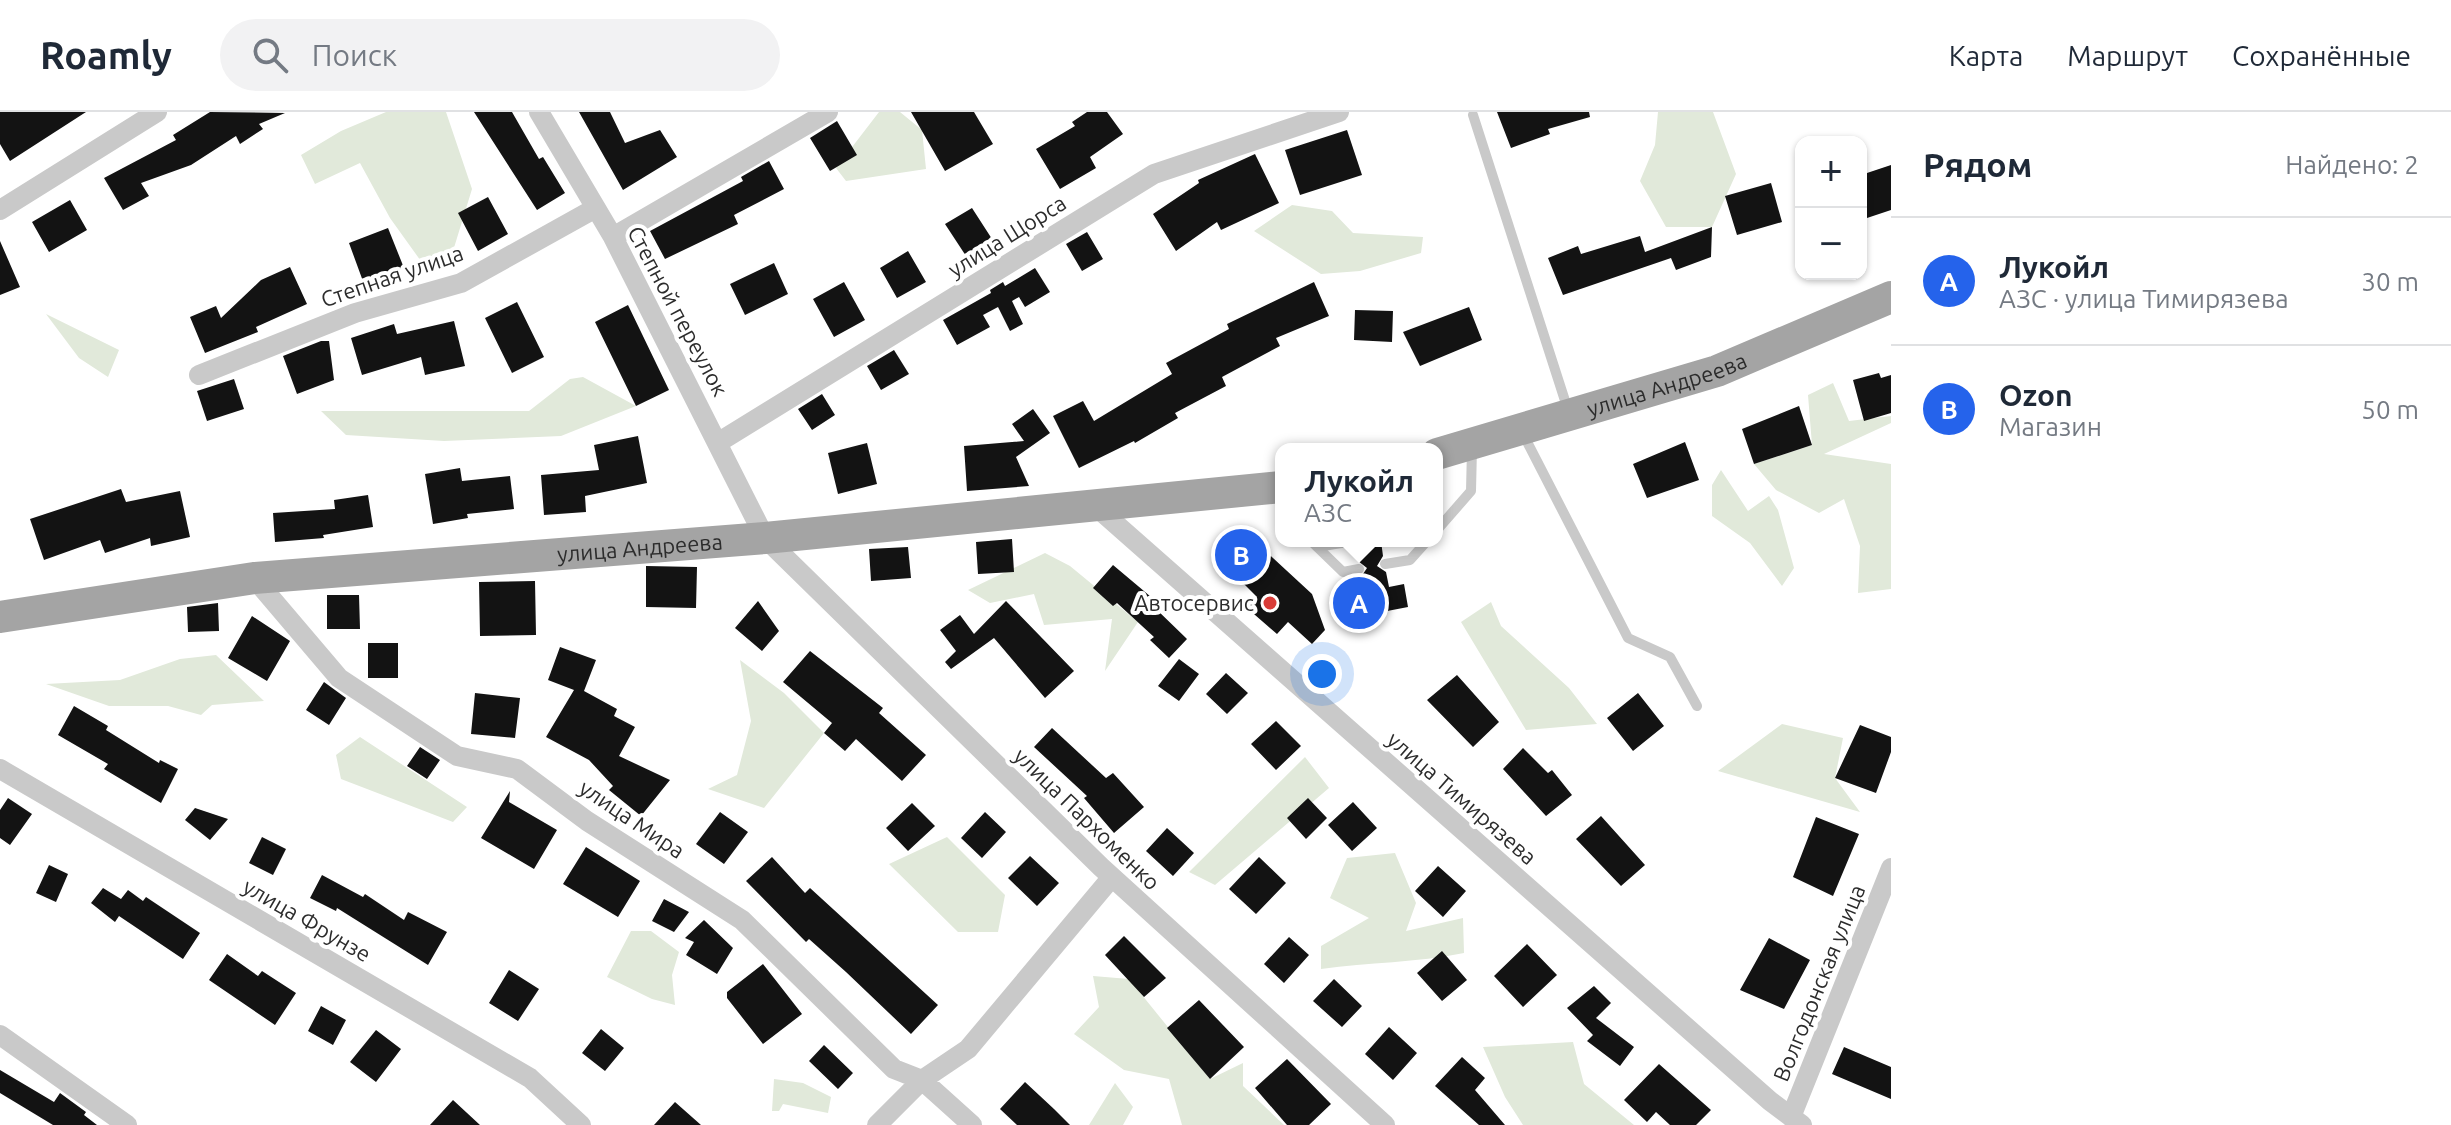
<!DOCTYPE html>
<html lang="ru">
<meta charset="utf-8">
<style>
body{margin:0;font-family:Ubuntu,sans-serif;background:#f2f2f3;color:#1f2937}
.controls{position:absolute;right:24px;top:24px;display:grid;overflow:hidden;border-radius:16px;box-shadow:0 2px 6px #0004}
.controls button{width:72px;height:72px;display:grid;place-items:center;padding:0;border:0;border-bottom:2px solid #e0e1e3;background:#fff;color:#1f2937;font:40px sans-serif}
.you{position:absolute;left:1322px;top:562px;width:28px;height:28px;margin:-20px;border:6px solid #fff;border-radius:50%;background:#1a73e8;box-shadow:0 0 0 12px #1a73e833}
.badge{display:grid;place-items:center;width:52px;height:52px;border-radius:50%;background:#2563eb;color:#fff;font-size:26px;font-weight:700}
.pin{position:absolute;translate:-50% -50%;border:4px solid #fff;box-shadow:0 2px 8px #0006}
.popup{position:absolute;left:1275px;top:331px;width:168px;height:104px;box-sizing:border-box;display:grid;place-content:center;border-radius:16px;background:#fff;filter:drop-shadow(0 2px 6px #0005);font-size:26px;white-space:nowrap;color:#747a83}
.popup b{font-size:30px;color:#1f2937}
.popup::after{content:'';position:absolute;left:50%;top:100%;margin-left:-16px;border:16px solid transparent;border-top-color:#fff}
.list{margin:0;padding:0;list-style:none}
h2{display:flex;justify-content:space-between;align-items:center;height:104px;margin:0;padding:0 32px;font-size:34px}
h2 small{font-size:26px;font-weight:400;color:#747a83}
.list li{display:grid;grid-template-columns:52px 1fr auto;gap:24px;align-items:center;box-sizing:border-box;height:128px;padding:0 32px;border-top:2px solid #e0e1e3}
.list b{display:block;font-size:30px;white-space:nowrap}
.list p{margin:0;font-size:26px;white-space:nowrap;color:#747a83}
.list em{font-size:26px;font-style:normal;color:#747a83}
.icon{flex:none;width:44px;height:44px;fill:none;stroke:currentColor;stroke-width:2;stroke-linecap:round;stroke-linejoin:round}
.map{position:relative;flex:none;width:1891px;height:1013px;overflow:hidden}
header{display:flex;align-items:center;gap:48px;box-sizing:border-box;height:112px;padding:0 40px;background:#fff;border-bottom:2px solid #e0e1e3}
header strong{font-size:38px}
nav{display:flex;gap:44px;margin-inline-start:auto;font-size:28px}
.search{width:560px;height:72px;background:#f2f2f3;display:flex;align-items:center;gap:20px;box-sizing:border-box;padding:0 28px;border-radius:44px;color:#747a83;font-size:30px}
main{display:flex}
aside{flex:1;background:#fff}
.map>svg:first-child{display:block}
.green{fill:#e1e9da}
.building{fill:#131313}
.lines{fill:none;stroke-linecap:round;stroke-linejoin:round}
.service{stroke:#c9c9c9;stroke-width:10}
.minor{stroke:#c9c9c9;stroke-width:20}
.primary{stroke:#a4a4a4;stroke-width:32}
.poi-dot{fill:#d93c38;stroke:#fff;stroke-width:3}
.labels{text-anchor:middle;stroke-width:8;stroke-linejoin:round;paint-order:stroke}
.street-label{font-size:22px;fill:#2c2c2c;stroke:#fff}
.poi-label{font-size:22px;fill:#2c2c2c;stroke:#fff;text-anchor:end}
</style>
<header>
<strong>Roamly</strong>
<div class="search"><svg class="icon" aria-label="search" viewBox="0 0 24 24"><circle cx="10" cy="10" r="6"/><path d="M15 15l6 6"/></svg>Поиск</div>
<nav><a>Карта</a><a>Маршрут</a><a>Сохранённые</a></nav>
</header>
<main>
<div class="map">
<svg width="1891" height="1013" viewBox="0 0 1891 1013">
<rect width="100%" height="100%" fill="#fff"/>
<!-- green -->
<path class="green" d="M386 0H446L472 77 453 139 423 152 390 106 360 51 315 72 301 43 341 19Z
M879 0H900L922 18 926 57 846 69 836 56Z
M1658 0H1713L1736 62 1712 115H1666L1640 69 1655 33Z
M1292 93 1332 99 1353 121 1423 125 1421 141 1360 159 1321 162 1254 119Z
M46 202 119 238 108 265 79 246Z
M583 265 636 294 561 324 444 329 346 323 321 299H529L570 267Z
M1833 271 1849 309 1891 304V311L1824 342 1891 352V477L1858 481 1860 434 1844 387 1819 401 1776 378 1754 352 1812 333 1808 283Z
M1721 358 1748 399 1769 384 1778 398 1794 456 1782 474 1750 431 1712 404V373Z
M1045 441 1070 454 1138 510 1105 559 1112 507 1044 513 1034 482 990 491 968 478Z
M1491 490 1501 514 1569 576 1597 612 1526 618 1461 510Z
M216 543 264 589 212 593 201 603 168 594H109L46 572 120 568 180 547Z
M740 548 784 581 824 621 764 696 708 677 737 663 751 609Z
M1782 612 1843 626 1835 666 1860 700 1718 659Z
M360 625 467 695 453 710 341 667 336 643Z
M1305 645 1329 676 1215 773 1189 760Z
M947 725 1005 783 998 820H958L889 752Z
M1395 741 1416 791 1406 819 1463 806 1464 841C1416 851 1369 850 1321 857V834L1369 806 1330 786 1347 746Z
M631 819H651L679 840 672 863 675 893 652 887 607 865Z
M1093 864 1129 867 1210 967 1243 951V974L1284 1013H1182L1169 967 1124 958 1074 922 1099 895Z
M1573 930 1584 972 1634 1013H1523L1505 985 1483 935Z
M774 967 803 971 831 985 828 1001 783 992 779 999H772Z
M1115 971 1133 995 1123 1013H1089Z"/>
<!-- building -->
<path class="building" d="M0 0H86L10 49 0 32Z
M210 0 285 1 259 12 263 17 240 32 236 24 191 53 141 71 149 84 123 98 104 66 176 28 173 23Z
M474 0H512L539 47 543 45 565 81 537 98Z
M579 0H610L625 31 660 18 677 45 623 78Z
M911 0H974L993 32 945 59Z
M1087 0H1107L1123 22 1090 45 1096 56 1060 77 1036 37 1075 14 1072 10Z
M1497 0H1589L1590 5 1548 17 1550 22 1511 36Z
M837 9 857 43 830 59 810 26Z
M1347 18 1362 63 1300 83 1285 38Z
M1255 42 1279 91 1221 118 1217 110 1176 139 1153 102 1199 71 1198 68Z
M769 49 784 77 734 103 738 112 665 147 650 119 743 69 741 65Z
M1891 53V98L1861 108V63Z
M1771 71 1782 110 1737 123 1725 84Z
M488 85 508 122 478 139 458 101Z
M70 88 87 118 49 140 32 110Z
M972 96 992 127 966 144 945 112Z
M1712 115 1711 145 1676 158 1671 146 1563 183 1548 146 1578 134 1581 142 1640 124 1645 140Z
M388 116 404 156 364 172 349 131Z
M1087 120 1103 147 1082 159 1066 132Z
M0 129 20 175 0 183Z
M908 139 926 170 897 186 880 156Z
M774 151 788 182 745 203 730 172Z
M290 155 307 192 256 215 258 220 205 241 190 205 216 194 221 206 261 168Z
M1035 156 1050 180 1025 195 1019 185 1012 189 1023 212 1010 219 998 195 983 203 990 215 957 233 943 208 991 181 990 178 1003 170 1005 174Z
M844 170 865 208 834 225 813 187Z
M1314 170 1329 204 1276 226 1280 234 1222 265 1226 274 1175 301 1178 306 1135 331 1134 329 1079 356 1053 304 1083 289 1094 309 1172 262 1166 251 1229 217 1227 212Z
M517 190 544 245 512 261 485 206Z
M628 193 669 278 636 294 595 210Z
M1469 195 1482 228 1420 254 1403 220Z
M1355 198 1393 199 1392 230 1354 228Z
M454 209 465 254 425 263 421 245 362 263 351 226 394 212 397 222Z
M321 229H329L334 268 297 282 283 244Z
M894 238 909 262 881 278 867 254Z
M1879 261 1881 266 1891 263V301L1864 309 1853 268Z
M234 267 244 297 207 309 197 279Z
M822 282 835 303 812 318 798 297Z
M1799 294 1812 333 1754 352 1742 317Z
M1033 297 1050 321 1016 345 1029 374 967 379 964 334 1024 329 1012 312Z
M638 324 647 371 585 384 586 400 544 403 541 363 599 358 594 333Z
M1685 330 1699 368 1647 386 1633 352Z
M867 331 877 372 838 382 828 341Z
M460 356 462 369 510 364 514 397 467 402 468 406 433 412 425 362Z
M121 377 126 390 180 379 190 425 151 434 150 426 105 441 100 428 44 448 30 407Z
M368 383 373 415 323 423 324 426 275 430 273 401 335 397 334 388Z
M1012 427 1014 460 978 462 976 430Z
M1361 429H1381L1383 444 1377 454 1386 460 1389 475 1404 472 1408 495 1356 505 1351 482 1363 480 1361 465 1367 456 1358 449 1355 436Z
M908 435 911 466 871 469 869 437Z
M1262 436 1312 482 1325 518 1312 532 1288 510 1277 522 1247 496 1257 485 1235 463 1230 448 1237 437Z
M1113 453 1157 490 1153 494 1187 527 1169 546 1150 528 1154 525 1117 491 1113 494 1093 476Z
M646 454 697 455 696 496 646 495Z
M535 469 536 523 480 524 479 470Z
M327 483H359L360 517H327Z
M758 489 779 519 762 539 735 516Z
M1006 489 1074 559 1045 586 994 526 951 557 945 550 956 539 940 518 960 503 974 522Z
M218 491 219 519 188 520 187 495Z
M252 504 290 529 267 569 228 546Z
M368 531H398V566H368Z
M560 535 596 548 584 579 617 597 614 604 635 615 619 644 670 668 641 704 609 678 613 674 589 648 546 625 574 578 548 568Z
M810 539 883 596 879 601 926 643 902 669 856 627 845 639 824 621 832 611 783 570Z
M1179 547 1199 562 1179 589 1158 574Z
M1226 561 1248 581 1227 602 1206 582Z
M1457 563 1499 610 1473 635 1427 588Z
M324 570 346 586 329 613 306 598Z
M475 581 520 586 515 626 471 622Z
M1638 581 1664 614 1633 639 1607 606Z
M74 594 108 614 106 618 159 651 160 648 178 657 161 691 104 657 108 652 58 623Z
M1276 609 1301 634 1276 658 1251 632Z
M1860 613 1891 625V640L1876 681 1835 666Z
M1052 616 1106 666 1113 661 1144 695 1114 721 1084 686 1087 684 1034 635Z
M420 635 440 648 427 667 407 654Z
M1523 636 1548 661 1552 658 1572 683 1546 704 1503 657Z
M510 679 509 690 557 718 534 757 481 726Z
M8 686 32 702 10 733 0 726V698Z
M1308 686 1327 706 1306 727 1287 706Z
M1353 690 1377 716 1352 739 1328 713Z
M912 691 935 714 908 739 886 716Z
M195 696 228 707 210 728 185 708Z
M720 700 748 720 724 752 696 732Z
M985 700 1006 720 982 746 961 726Z
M1601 704 1645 753 1621 774 1576 727Z
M1816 705 1859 722 1833 784 1793 765Z
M1167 716 1194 741 1173 764 1146 739Z
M262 725 286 737 273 763 249 751Z
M586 735 640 769 618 805 563 772Z
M1030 744 1059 771 1037 794 1008 766Z
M772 745 805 781 810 776 938 893 911 922 846 860 809 827 806 830 746 769Z
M1259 745 1286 771 1256 802 1229 777Z
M49 753 68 762 56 790 36 781Z
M1438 754 1466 779 1443 805 1415 779Z
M322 763 363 785 365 782 404 808 408 800 447 820 428 853 337 796 336 799 310 786Z
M103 776 121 787 128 778 143 789 146 785 200 821 183 847 119 804 115 810 91 791Z
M664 787 689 800 674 820 652 809Z
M704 808 733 836 717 862 686 843 694 830 685 826Z
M1124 824 1166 866 1144 885 1105 843Z
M1289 825 1309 843 1284 871 1264 852Z
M1769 826 1810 848 1784 897 1740 878Z
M1527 832 1557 863 1523 895 1494 864Z
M1442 839 1467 868 1442 889 1417 861Z
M227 842 258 864 262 859 296 881 275 913 209 868Z
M763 852 802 902 763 932 727 886V880Z
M509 858 539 877 518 909 489 891Z
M1334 867 1362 894 1342 915 1313 889Z
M1594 874 1611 891 1596 906 1634 935 1620 954 1587 929 1593 923 1567 896Z
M1199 888 1244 935 1210 967 1167 916Z
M321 894 346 908 333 933 308 919Z
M1389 915 1417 941 1393 968 1365 942Z
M601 917 624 936 605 959 582 941Z
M376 918 401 937 376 970 350 950Z
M824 933 853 961 838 977 809 949Z
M1844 935 1891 955V987L1832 962Z
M1462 945 1485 966 1475 978 1505 1013H1479L1435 974Z
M1287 947 1331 992 1309 1013H1287L1255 976Z
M1659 952 1711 998 1696 1013H1670L1656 1000 1647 1010 1624 988Z
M0 958 54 990 60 981 86 1000 84 1003 97 1013H53L0 981Z
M1025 970 1054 997 1070 1013H1017L1000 997Z
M453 988 480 1013H430Z
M675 990 701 1013H654Z"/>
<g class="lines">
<!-- service -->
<path class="service" d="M1473 3 1568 298
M1522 320 1628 526 1670 545 1697 594
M1437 418 1471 379 1472 336
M1311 429 1343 460 1359 457
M1317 435 1353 429
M1385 452 1410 448 1427 429"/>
<!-- minor -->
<path class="minor" d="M539 0 613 125 765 426 1101 755 1385 1013
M0 98 157 0
M613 125 828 0
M199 263 355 201 461 171 594 97
M719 330 1154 62 1339 0
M1093 392 1770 989 1802 1013
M254 466 339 566 457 644 517 657 587 709 742 808 894 957 922 968 972 1013
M0 657 530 966 581 1013
M0 923 127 1013
M1791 1005 1891 756
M877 1013 922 968 968 937 1112 765"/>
<!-- primary -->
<g class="primary">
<path id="s1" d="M1437 342 1717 259 1891 185"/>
<path id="s2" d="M0 505 254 466 765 426 1281 375"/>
</g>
</g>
<!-- markers -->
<circle class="poi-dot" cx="1270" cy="491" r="8"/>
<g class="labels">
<!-- street labels -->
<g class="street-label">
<text transform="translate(1007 124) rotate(-32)" y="8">улица Щорса</text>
<text transform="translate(392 164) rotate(-19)" y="8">Степная улица</text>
<text transform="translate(678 199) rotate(62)" y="8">Степной переулок</text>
<text dy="8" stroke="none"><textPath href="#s1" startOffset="240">улица Андреева</textPath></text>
<text dy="8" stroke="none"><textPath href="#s2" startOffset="644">улица Андреева</textPath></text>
<text transform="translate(1462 686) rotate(41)" y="8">улица Тимирязева</text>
<text transform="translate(632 707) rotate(34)" y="8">улица Мира</text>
<text transform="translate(1087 707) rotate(44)" y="8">улица Пархоменко</text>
<text transform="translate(307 808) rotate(30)" y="8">улица Фрунзе</text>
<text transform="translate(1819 871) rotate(-68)" y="8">Волгодонская улица</text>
</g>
<!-- poi labels -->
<g class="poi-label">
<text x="1254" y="499">Автосервис</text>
</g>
</g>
</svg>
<div class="controls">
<button>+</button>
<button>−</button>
</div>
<div class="you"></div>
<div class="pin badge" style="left:1359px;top:491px">A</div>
<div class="popup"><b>Лукойл</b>АЗС</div>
<div class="pin badge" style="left:1241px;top:443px">B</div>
</div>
<aside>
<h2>Рядом<small>Найдено: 2</small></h2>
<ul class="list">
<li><span class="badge">A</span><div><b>Лукойл</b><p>АЗС · улица Тимирязева</p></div><em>30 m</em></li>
<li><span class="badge">B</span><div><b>Ozon</b><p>Магазин</p></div><em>50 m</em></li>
</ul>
</aside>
</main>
